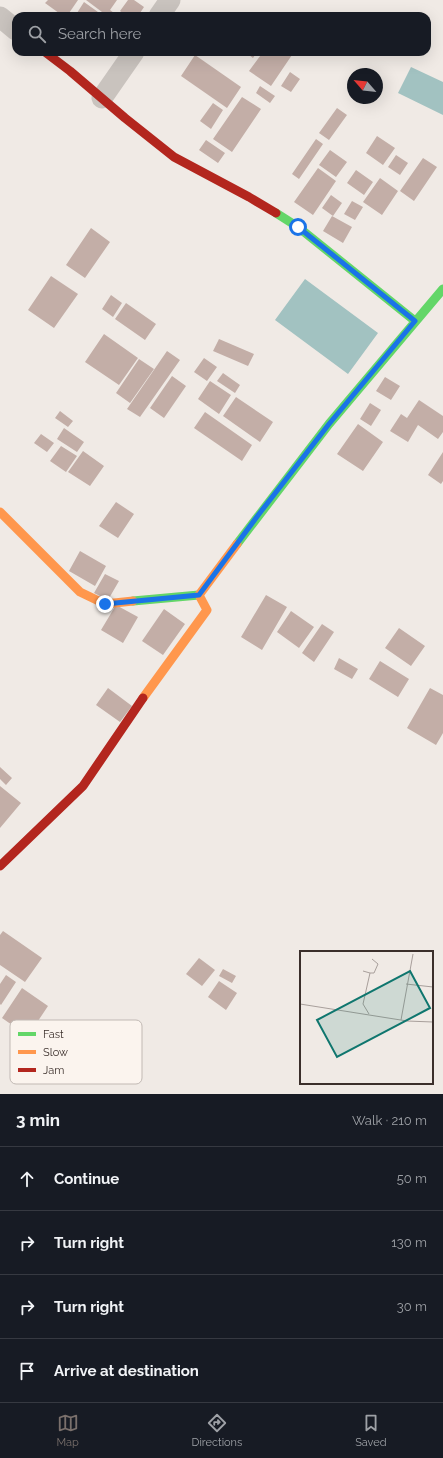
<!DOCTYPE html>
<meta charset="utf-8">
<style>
body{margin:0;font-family:Raleway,sans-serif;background:#20242c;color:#f1f3f6}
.compass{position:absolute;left:347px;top:68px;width:36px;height:36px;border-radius:50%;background:#171b24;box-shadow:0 4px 16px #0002;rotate:298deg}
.stop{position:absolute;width:12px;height:12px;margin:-9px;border:3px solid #1a73e8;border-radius:50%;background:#fff}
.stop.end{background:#1a73e8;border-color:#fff;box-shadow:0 1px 4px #0008}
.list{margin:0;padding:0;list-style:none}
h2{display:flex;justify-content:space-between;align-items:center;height:52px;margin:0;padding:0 16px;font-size:17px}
h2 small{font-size:13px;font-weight:400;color:#9ea1a6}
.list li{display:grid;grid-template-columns:26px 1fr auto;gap:12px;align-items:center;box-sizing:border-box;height:64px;padding:0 16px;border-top:1px solid #363941}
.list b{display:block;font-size:15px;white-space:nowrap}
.list em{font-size:13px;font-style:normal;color:#9ea1a6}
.icon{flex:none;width:22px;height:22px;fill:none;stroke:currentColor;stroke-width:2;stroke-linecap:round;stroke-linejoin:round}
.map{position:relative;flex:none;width:443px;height:1094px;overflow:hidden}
.search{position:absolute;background:#171b24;box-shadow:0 4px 16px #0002;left:12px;right:12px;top:12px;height:44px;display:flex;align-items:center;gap:10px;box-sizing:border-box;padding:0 14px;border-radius:12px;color:#9ea1a6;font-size:15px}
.sheet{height:308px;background:#171b24}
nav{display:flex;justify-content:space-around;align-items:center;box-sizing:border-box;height:56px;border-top:1px solid #363941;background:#171b24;font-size:11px;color:#9ea1a6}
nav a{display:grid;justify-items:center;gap:2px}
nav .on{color:#7a706c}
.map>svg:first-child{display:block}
.water{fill:#a2c2c1}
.building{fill:#c3aea7}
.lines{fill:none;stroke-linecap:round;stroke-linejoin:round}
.street{stroke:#c9c3be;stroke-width:21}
.fast{stroke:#63d668;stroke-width:9}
.slow{stroke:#ff974d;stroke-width:9}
.jam{stroke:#b3261e;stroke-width:9}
.route{stroke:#1a73e8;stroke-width:5}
.inset-road{fill:none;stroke:#a89f9b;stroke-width:1}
.view{fill:#0f766e;fill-opacity:0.15;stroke:#0f766e;stroke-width:2}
.inset-edge{fill:none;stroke:#3b2f2b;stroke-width:2}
.key{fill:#fbf4ee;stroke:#c1b9b4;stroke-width:1}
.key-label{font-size:11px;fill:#3b2f2b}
</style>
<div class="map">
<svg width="443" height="1094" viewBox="0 0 443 1094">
<rect width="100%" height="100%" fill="#f0eae5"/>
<!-- water -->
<path class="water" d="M411 67 443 82V115L398 93Z
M305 279 378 333 348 374 275 320Z"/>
<!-- building -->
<path class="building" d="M48 0H78L67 16H63L45 3Z
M86 0H117L110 10 118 16H99L102 12Z
M128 0H134L144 7 138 16H126L120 11Z
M84 2 98 12 95 16H81L77 13Z
M245 52H257L253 58Z
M263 52H294L271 86 249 71Z
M195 55 241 87 227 108 181 76Z
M290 72 300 79 291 92 281 86Z
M260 86 275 96 270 103 256 93Z
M242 97 261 109 232 152 213 139Z
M213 103 223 110 211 129 200 121Z
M337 108 347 115 329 140 319 133Z
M377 136 395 148 383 165 366 153Z
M316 139 323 144 299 179 292 174Z
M206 140 225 153 218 163 199 150Z
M330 150 347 162 336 177 319 165Z
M396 155 408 163 400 175 388 167Z
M423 158 437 167 414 201 400 191Z
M318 168 336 181 313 215 294 202Z
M356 170 373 182 364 195 347 183Z
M380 178 398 191 382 215 363 202Z
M331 195 342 203 333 216 322 208Z
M352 201 363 207 355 220 344 214Z
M332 216 352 227 343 243 323 231Z
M91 228 110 242 85 278 66 265Z
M51 276 78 294 54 328 28 310Z
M111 295 122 303 113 317 102 309Z
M126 303 156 324 145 340 115 319Z
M104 334 138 358 119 385 85 362Z
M219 339 254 354 248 366 213 351Z
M167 351 180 360 140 417 127 409Z
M204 358 217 367 207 381 194 372Z
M139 359 154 369 130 403 116 393Z
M223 373 240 385 235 393 217 381Z
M172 376 186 386 164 418 150 408Z
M385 377 400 386 391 400 376 391Z
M210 381 231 395 219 414 198 399Z
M236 397 273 422 260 442 223 416Z
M419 400 443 416V432L438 439 418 425 408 442 390 431 401 414 407 418Z
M370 403 381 410 371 426 360 419Z
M60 411 73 421 68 427 55 418Z
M205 412 252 445 242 461 194 428Z
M358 424 383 442 363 471 337 454Z
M64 428 84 442 77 452 57 439Z
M41 434 54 443 47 452 34 443Z
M61 446 77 456 66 472 50 461Z
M83 451 104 466 90 486 68 472Z
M443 452V481L441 484 428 475Z
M116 502 134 514 118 538 99 526Z
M80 551 106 566 95 586 69 571Z
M105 574 119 581 108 600 94 593Z
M266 595 287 607 262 650 241 637Z
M116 605 138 617 123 643 101 630Z
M164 609 185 624 163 655 142 641Z
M291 611 314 627 299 648 277 632Z
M322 624 334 632 314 662 302 653Z
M399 628 425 646 411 666 385 648Z
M339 658 358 669 352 679 334 669Z
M380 661 409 679 398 697 369 679Z
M108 688 132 706 120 722 96 705Z
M430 688 443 695V733L436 745 407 728Z
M0 767 12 778 6 785 0 779Z
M0 786 21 803 0 828Z
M3 931 42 958 25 982 0 965V935Z
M199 958 215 970 202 986 186 974Z
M223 969 236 976 232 983 219 976Z
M6 975 16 982 1 1005 0 1004V984Z
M219 981 237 993 226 1010 208 997Z
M22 988 48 1006 28 1036 2 1018Z"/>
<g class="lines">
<!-- street -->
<path class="street" d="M159 16 170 0
M0 17 16 30
M102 98 134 52"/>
<!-- fast -->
<path class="fast" d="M276 213 298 227 415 321
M237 544 329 424 443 289
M133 601 199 595"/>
<!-- slow -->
<path class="slow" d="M0 512 80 592 105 604 133 601
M143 698 207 610 199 595 237 544"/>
<!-- jam -->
<path class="jam" d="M45 52 70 71 125 118 174 157 249 197 276 213
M0 866 83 786 143 698"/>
</g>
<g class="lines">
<!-- route -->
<path class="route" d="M105 604 199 595 259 514 329 424 415 321 298 227"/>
</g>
<!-- overview -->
<g transform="translate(300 951)">
<rect width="133" height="133" fill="#f0eae5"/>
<path class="inset-road" d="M63 20 70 22 63 53 69 63M70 22H74L78 13 72 8M106 33 133 36M0 53 107 70 133 71M101 69 113 3"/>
<path class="view" d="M110 20 130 57 37 106 17 69Z"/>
<rect width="133" height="133" class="inset-edge"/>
</g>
<!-- legend -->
<rect x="10" y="1020" width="132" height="64" rx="6" class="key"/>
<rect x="18" y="1032" width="18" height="4" fill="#63d668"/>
<rect x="18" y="1050" width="18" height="4" fill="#ff974d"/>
<rect x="18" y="1068" width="18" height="4" fill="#b3261e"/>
<g class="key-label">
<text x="43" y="1038">Fast</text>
<text x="43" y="1056">Slow</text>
<text x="43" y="1074">Jam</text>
</g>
</svg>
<svg class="compass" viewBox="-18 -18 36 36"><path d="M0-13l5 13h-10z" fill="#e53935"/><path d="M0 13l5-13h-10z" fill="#9ea1a6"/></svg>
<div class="stop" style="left:298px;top:227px"></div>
<div class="stop end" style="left:105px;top:604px"></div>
<div class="search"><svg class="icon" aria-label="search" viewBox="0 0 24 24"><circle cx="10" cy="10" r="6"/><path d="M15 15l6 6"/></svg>Search here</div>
</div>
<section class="sheet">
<h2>3 min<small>Walk · 210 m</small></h2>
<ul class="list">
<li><svg class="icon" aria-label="ahead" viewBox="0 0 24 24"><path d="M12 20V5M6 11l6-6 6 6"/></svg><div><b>Continue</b></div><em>50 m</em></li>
<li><svg class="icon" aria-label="right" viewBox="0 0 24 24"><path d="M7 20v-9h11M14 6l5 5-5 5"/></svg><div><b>Turn right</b></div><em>130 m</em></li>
<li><svg class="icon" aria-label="right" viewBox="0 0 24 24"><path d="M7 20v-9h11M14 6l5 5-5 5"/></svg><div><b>Turn right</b></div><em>30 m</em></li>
<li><svg class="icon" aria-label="arrive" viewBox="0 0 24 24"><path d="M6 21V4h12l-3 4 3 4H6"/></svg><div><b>Arrive at destination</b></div></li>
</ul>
</section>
<nav>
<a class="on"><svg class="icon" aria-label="map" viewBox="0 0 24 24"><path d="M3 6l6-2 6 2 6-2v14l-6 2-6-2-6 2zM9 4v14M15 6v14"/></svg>Map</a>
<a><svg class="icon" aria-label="directions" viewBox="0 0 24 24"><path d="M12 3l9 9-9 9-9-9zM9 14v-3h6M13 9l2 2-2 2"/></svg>Directions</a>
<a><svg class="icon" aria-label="saved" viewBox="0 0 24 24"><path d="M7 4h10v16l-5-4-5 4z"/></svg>Saved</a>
</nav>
